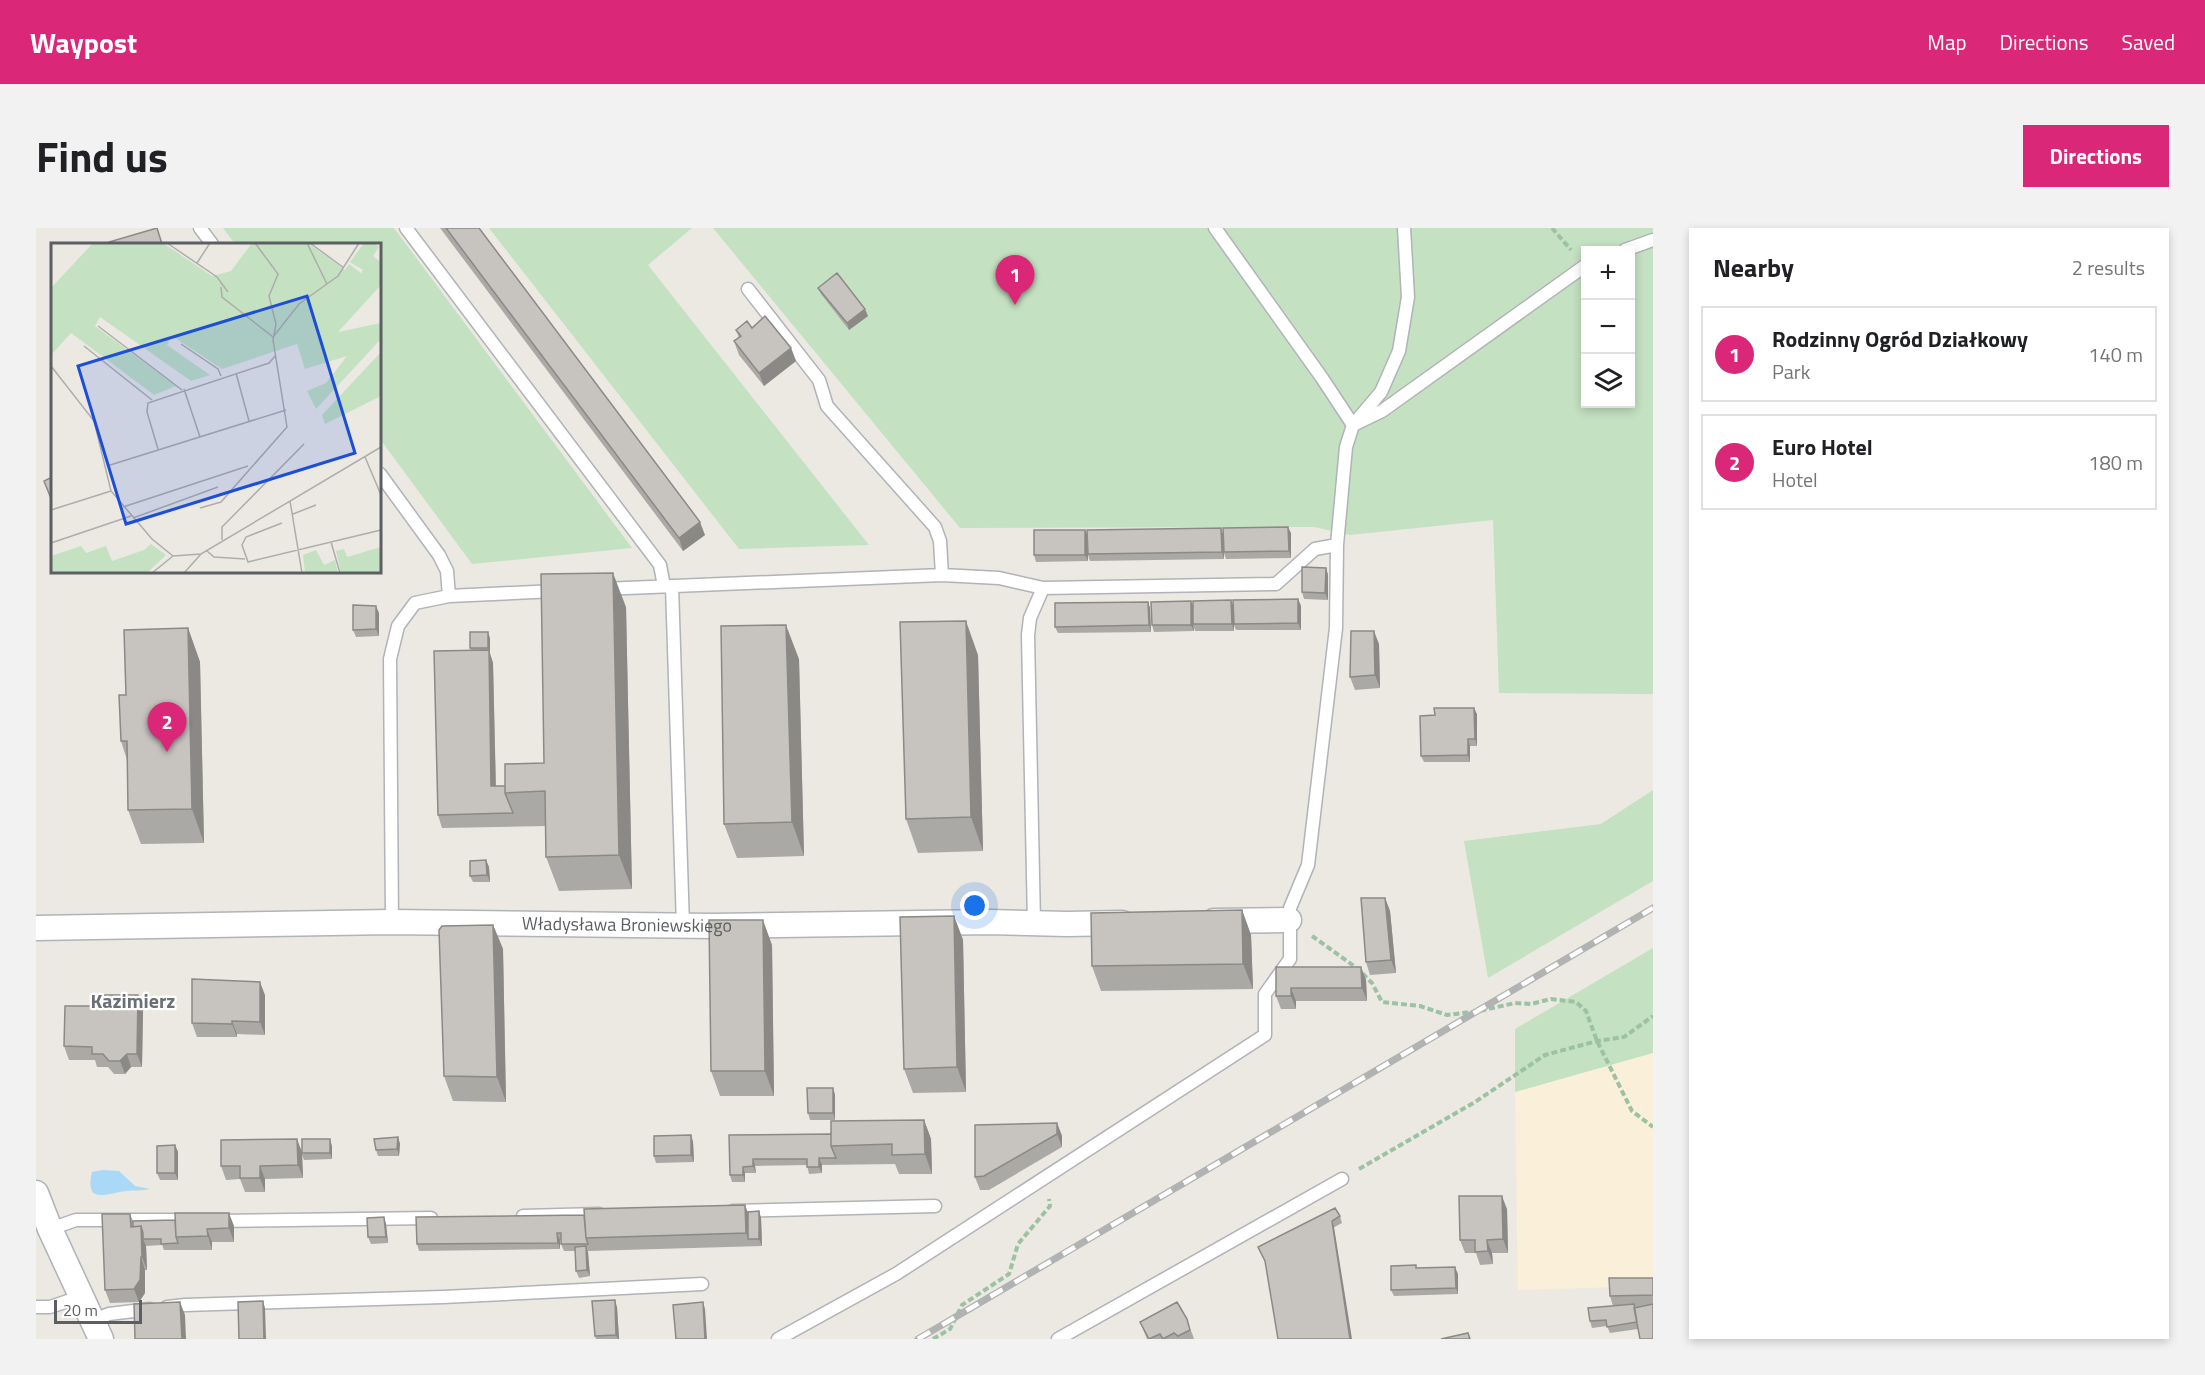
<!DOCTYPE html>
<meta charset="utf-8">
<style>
body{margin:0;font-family:"Titillium Web",sans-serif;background:#f2f2f2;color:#202124}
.controls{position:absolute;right:18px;top:18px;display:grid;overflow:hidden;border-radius:0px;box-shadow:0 3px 9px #0003}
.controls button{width:54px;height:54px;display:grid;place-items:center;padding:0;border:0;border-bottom:2px solid #e0e0e0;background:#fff;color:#202124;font:30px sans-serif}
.scale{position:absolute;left:18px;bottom:15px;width:88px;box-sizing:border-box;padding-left:6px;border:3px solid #5b5e62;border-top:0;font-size:16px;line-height:21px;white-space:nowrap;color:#5b5e62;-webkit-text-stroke:4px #fff;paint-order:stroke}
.you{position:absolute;left:939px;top:678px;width:21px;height:21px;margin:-15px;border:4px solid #fff;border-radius:50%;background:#1a73e8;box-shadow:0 0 0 9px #1a73e833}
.badge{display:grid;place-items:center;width:39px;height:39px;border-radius:50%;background:#db2777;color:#fff;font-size:20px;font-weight:700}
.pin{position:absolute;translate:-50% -50px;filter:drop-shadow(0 2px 3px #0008)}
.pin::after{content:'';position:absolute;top:32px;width:21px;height:18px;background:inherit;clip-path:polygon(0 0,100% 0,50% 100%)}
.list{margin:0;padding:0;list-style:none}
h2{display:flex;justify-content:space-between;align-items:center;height:78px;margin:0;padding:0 24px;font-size:26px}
h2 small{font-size:20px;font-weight:400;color:#757577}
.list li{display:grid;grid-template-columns:39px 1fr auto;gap:18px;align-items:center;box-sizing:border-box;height:96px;margin:0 12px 12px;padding:0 12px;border:2px solid #e0e0e0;border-radius:0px}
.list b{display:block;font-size:22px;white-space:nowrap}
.list p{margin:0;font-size:20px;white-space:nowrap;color:#757577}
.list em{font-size:20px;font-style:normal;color:#757577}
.icon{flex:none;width:33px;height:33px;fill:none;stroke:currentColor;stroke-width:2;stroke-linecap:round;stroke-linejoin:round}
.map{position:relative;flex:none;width:1617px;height:1111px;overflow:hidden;border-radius:0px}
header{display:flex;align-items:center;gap:36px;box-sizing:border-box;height:84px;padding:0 30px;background:#db2777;color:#fff}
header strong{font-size:28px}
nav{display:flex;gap:33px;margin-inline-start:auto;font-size:21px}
.intro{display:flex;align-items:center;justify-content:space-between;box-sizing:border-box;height:144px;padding:0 36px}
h1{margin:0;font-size:42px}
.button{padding:15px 27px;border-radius:0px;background:#db2777;color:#fff;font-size:21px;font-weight:700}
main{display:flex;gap:36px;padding:0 36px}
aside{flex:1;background:#fff;border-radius:0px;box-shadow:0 3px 9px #0003}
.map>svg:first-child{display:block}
.commercial{fill:#faf0da}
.green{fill:#c4e1c1;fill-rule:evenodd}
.water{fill:#a9d9f6}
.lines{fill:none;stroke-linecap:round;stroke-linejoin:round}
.lane-casing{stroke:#b0b3b7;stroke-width:15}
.street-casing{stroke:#b0b3b7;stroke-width:27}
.path{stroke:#9cc2a3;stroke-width:4;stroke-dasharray:6 3;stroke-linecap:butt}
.lane{stroke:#fff;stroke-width:12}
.street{stroke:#fff;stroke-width:24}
.rail-casing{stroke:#b1b2b2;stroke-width:7}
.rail{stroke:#fff;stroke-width:4.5;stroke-dasharray:14;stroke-linecap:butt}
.wall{fill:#aba9a5}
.shaded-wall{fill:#8b8986}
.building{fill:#c7c4c0;stroke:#8b8986;stroke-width:1.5}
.labels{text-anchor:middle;stroke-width:4.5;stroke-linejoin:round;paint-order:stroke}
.street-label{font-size:18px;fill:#5b5e62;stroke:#fff}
.neighbourhood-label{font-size:20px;font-weight:bold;fill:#6c7074;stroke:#fff}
.inset-road{fill:none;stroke:#aeadab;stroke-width:1.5}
.view{fill:#1d4ed8;fill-opacity:0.15;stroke:#1d4ed8;stroke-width:3}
.inset-edge{fill:none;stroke:#5b5e62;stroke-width:3}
</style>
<header>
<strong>Waypost</strong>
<nav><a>Map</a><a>Directions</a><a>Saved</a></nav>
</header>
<div class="intro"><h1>Find us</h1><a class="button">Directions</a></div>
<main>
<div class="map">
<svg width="1617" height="1111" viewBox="0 0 1617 1111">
<rect width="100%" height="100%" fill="#ece9e3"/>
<!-- commercial -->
<path class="commercial" d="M1614 825H1617V1058L1482 1062 1479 864Z"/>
<!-- green -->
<path class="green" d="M187 0H358L596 320 436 336 344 211V16H199Z
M453 0H656L612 37 833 317 703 321Z
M677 0H1617V466L1463 465 1457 292 1314 307 1278 299 924 300ZM1550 22H1594V176H1550Z
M1617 562V653L1452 750 1428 613 1565 596Z
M1617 720V825L1479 864V801Z"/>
<!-- water -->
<path class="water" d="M67 942 83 943 99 958 114 961C105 963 98 962 90 963 72 965 48 978 56 944Z"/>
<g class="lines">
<!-- lane casing -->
<g class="lane-casing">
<path id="lane" d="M164 0 176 16
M370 0 624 337 628 358
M1179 0 1286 150 1317 197 1346 183 1550 37
M1589 22 1617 12
M712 61 783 152 791 178 899 299 904 313 906 347
M344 246 403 327 411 343 413 368
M636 358 647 698
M567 361 906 347 963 350 1007 360 1240 356 1279 321 1301 317
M356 694 354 431 362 398 379 375 413 368 519 363
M998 695 992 407 994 390 1007 360
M697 983 899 978
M487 988 563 986
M181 993 395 990
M14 1001 40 992H140
M0 1079H14L44 1069
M131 1079 149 1077 407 1069 666 1056
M56 1093 73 1086 114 1081
M742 1111 860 1046 1229 807V766L1254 731V680L1272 637 1300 400 1301 317 1310 219 1317 197 1345 164 1363 123 1372 69 1368 0
M1022 1111 1306 951"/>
</g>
<!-- street casing -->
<g class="street-casing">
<g id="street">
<path d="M1178 693 1253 692"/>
<path id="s1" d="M0 700 356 694 677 698 953 694 1031 696 1086 695"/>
<path d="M0 965 14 1001 65 1111"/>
</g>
</g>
<!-- path -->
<path class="path" d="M1516 0 1535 22
M1276 708 1322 741 1336 755 1346 774 1384 778 1411 787 1443 783 1479 775 1495 776 1515 771 1540 774 1550 783 1561 813 1596 883 1617 899
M1323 941 1439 874 1509 827 1561 813 1588 809 1617 788
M897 1111 914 1101 926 1077 973 1046 982 1016 1014 978 1013 971"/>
<!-- lane -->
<use href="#lane" class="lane"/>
<!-- street -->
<use href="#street" class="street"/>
<!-- rail casing -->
<g class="rail-casing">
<path id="rail" d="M882 1111 1617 680"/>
</g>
<!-- rail -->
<use href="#rail" class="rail"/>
</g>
<!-- wall -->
<path class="wall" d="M404 0H443L669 307 647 323Z
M782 60 832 88 813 102 785 66Z
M716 100 755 120 760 133 728 158 703 127 698 113 703 110 700 102Z
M1255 305V330L1190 331 1188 325V331L1054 333 1052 327V333L1000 334 998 327 1051 307Z
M1290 340 1292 347V372L1268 371 1266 364Z
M1262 371 1265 378V402H1200L1198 397V403H1159L1158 399V403L1118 404 1116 397 1157 377H1197Z
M1112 374 1114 380 1115 404 1022 405 1019 399Z
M590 379 596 661 523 663 510 629V598L406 600 402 587 435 423 434 420 454 410V427L457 435 460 558H469L508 535Z
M343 385V408L320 409 317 402Z
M152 400 164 434 168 615 105 616 92 582 91 532 85 513 90 467Z
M1343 416 1344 460 1319 462 1314 449Z
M942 427 947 623 882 625 870 591Z
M763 431 768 628 701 630 688 596Z
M1441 486V518H1434V534H1388L1385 528Z
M450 632 453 639 454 654H437L434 648Z
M1349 670 1354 683 1360 745 1334 747 1330 734Z
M1206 682 1215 707 1217 761 1065 763 1056 738Z
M918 688 927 712 930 864 877 865 868 841Z
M457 697 467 721 470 874 417 873 408 848Z
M736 717 738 868H684L675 843Z
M1240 739H1325L1330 752 1331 773H1260V781H1245L1240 768Z
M102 767 107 781 106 839H95L89 846H78L72 839H61L59 832H33L28 818 57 778Z
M229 767V807L201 806V809H161L156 795Z
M797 860 799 867V892H774L772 885Z
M888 892 895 911 896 946H863L859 936 786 937V945L773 946 771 937 719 938 720 945H709V954H696L694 947 693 907 795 906Z
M1021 895 1026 908V919L953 962H944L939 949Z
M655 907 657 914 658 934 620 935 618 928Z
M362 909 364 916 363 928H342L340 922Z
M139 917 142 924V952H124L121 945Z
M296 918V931L268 932 266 927 267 950 229 951V964H209L204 951 190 952 185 938 266 923Z
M1471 981 1472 1025H1456L1457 1036 1444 1037 1440 1025H1429L1424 1012Z
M723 983 725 990 726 1018 552 1023 554 1048 543 1050 540 1043V1023H528L525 1016V1012H524V1021L383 1023 381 1016 548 987Z
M94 986 97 993 198 998V1014H176V1022H128L126 1017 110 1018 111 1042H109V1065L103 1074 74 1075 69 1062Z
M1304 988 1306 995 1230 1036 1222 1019Z
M350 996 352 1015 335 1016 332 1009Z
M1381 1040 1422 1046V1066L1358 1068 1355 1062Z
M1617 1050V1111L1602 1101 1574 1105 1571 1098 1556 1100 1554 1093 1577 1078 1574 1068Z
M1141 1074 1156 1105 1158 1111H1111L1104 1094Z
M581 1079 583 1111H560L559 1108Z"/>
<!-- shaded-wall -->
<path class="shaded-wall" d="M829 81 832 88 813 102 811 95Z
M755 120 760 133 728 158 723 145Z
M664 294 669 307 647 323 643 310Z
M1252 299 1255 305V330L1253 323Z
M1185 300 1187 306 1188 331 1186 324Z
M1049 302 1052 308V333L1049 327Z
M1290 340 1292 347V372L1289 365Z
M577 345 590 379 596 661 583 627Z
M1262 371 1265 378V402L1262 395Z
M1195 372 1198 379V403L1196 396Z
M1155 373 1158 380 1157 396 1158 403 1155 397Z
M1112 374 1114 380 1115 404 1113 397Z
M340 378 343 385V408L340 401Z
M930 393 942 427 947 623 935 589Z
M750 397 763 431 768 628 756 594Z
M152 400 164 434 168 615 156 581Z
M1338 403 1343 416 1344 460 1339 447Z
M452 404 454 410V427L452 420Z
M453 422 457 435 460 571 455 558Z
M1438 480 1441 486V518L1439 511Z
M1432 511 1434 518V534L1432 527Z
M450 632 453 639 454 654 451 647Z
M1349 670 1354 683 1360 745 1355 732Z
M1206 682 1215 707 1217 761 1207 736Z
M918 688 927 712 930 864 921 839Z
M727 692 736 717 738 868 729 843Z
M457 697 467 721 470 874 461 849Z
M1325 739 1330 752 1331 773 1326 760Z
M224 754 229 767V807L224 794Z
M1255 760 1260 773V781L1255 768Z
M102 767 107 781 106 839 101 826Z
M196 793 201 806V809L196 796Z
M91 826 95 839 89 846 84 833Z
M797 860 799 867V892L797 885Z
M888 892 895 911 896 946 889 926Z
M1021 895 1026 908V919L1021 906Z
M655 907 657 914 658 934 655 927Z
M362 909 364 916 363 928 361 921Z
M261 911 266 924 267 950 262 937Z
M294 911 296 918V931L294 925Z
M139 917 142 924V952L139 945Z
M783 930 786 937V945L783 939Z
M717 931 719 938 720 945 717 938Z
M224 938 229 951V964L224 950Z
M707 939 709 945V954L707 947Z
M1466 968 1471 981 1472 1025 1467 1011Z
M709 977 714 990 712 1011 710 1005Z
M723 983 725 990 726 1018 723 1011Z
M193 985 198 998V1014L193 1000Z
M348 989 350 996 352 1015 350 1009Z
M1296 993 1298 999 1316 1111H1314Z
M105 998 110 1011H107L110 1018 111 1042 106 1029Z
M171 1001 176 1014V1022L172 1008Z
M521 1005 524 1012V1021L522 1015Z
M1451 1012 1456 1025 1457 1036 1452 1023Z
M550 1018 552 1025 554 1048 551 1042Z
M105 1029 109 1042V1065L103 1074 98 1061Z
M1419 1039 1422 1046V1066L1420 1060Z
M579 1072 581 1079 583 1111H582L580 1107Z
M227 1073 229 1080 230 1111H228Z
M144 1074 149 1087 150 1111H146Z
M667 1074 669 1081 671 1111H669Z"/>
<!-- building -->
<path class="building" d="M121 0 126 16H73V14Z
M410 0H443L664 294 643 310Z
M801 45 829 81 811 95 782 60Z
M729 88 755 120 723 145 698 113 705 108 700 102 711 93 716 100Z
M16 249V273L8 253Z
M1252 299 1253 323 1188 324 1187 300Z
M1185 300 1186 324 1052 326 1051 302Z
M998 302H1049V327H998Z
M1266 339 1290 340 1289 365 1266 364Z
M577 345 583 627 510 629 509 563 469 565V536L508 535 505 346Z
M1262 371V395L1198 396 1197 372Z
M1195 372 1196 396H1157V373Z
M1155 373V397H1116L1115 374Z
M1112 374 1113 397 1019 399V375Z
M317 377 340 378V401L317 402Z
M930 393 935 589 870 591 864 394Z
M750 397 756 594 688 596 685 398Z
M152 400 156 581 92 582 91 513H85L83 467H90L88 402Z
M1315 403H1338L1339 447 1314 449Z
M434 404H452V420H434Z
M453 422 455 558H469V565L477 585 402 587 398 423Z
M1398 480H1438L1439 511H1432V527L1385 528 1384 488 1399 487Z
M450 632 451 647 434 648V633Z
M1325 670H1349L1355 732 1330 734Z
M1206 682 1207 736 1056 738 1055 685Z
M918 688 921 839 868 841 864 689Z
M673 692H727L729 843H675Z
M457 697 461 849 408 848 403 702 406 698Z
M1240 739H1325L1326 760H1255V768H1240Z
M156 751 224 754V794L196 793V796L156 795Z
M57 767H102L101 826H91L84 833H73L67 826H56V819L28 818 29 778H57Z
M771 860H797V885H772Z
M888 892 889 926 856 927V916L795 918V893Z
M1021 895V906L948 948 939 949V897Z
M795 906V918L800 930H783V939H771V931H717V938L707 939V947H694L693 907Z
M655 907V927L618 928V908Z
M362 909 361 921 340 922 338 911Z
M261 911 262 937 224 938V950H204V938H185V912Z
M266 911H294V925H266Z
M139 917V945H121V918Z
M1423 968H1466L1467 1011 1451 1012 1452 1023 1439 1024V1012H1424Z
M709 977 710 1005 550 1010 548 981Z
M1299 980 1304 988 1296 993 1314 1111H1242L1229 1033 1222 1019Z
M723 983V1011H712V984Z
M139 985H193V1000L171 1001 172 1008 140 1009Z
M66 986H94L95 999 105 998 106 1029H105L104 1052 98 1061 69 1062Z
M548 987 550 1010 552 1016H525V1005H521L522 1015 381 1016 380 989Z
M348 989 350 1009H332L331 990Z
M139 992 140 1009 142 1015 125 1016V1011H107V1005L105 998 97 999V993Z
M550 1018 551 1042 540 1043 539 1019Z
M1380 1037V1040L1419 1039 1420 1060 1355 1062V1038Z
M1573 1050H1617V1067L1574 1068Z
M579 1072 580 1107 559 1108 556 1073Z
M227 1073 228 1111H203L202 1074Z
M144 1074 146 1111H99L98 1076Z
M667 1074 669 1111H640L637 1077Z
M1141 1074 1151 1091 1154 1102 1142 1108 1138 1105 1127 1111 1124 1106 1113 1111 1104 1094Z
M1598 1076 1601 1094 1571 1099 1570 1092 1554 1093 1552 1080Z
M1617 1076V1111H1604L1598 1080Z
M1432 1105 1434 1111H1405Z"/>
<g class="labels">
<!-- street labels -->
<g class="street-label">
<text dy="6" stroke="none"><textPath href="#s1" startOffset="591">Władysława Broniewskiego</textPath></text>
</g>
<!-- neighbourhood labels -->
<g class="neighbourhood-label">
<text x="97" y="780">Kazimierz</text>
</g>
</g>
<!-- overview -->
<g transform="translate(15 15)">
<rect width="330" height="330" fill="#ece9e3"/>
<path d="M42 0H112L161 33 180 28 201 0H257L294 27 298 21 310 30 312 27 299 19 313 0H323L328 4 322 13 330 19V42L287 89 330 80V96L265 166 256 148 275 140 296 113 254 126 246 101 171 126 121 93 116 102 159 132 140 138 49 74 44 83 125 143 103 152 20 90 0 112V45ZM330 109V153L274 181 271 172ZM100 301 115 312 96 330H0V313L30 303 35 310 55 303 61 318 93 307ZM330 304V330H290L285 308 293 306 296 314ZM265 307 273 322 284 317 287 330H254L252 312Z" fill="#c4e1c1"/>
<path class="inset-road" d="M116 0 166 34 177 49M256 0 276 41M259 0 293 25M146 20 159 0M170 44 171 54 222 94 248 61 287 33 308 0M47 83 131 147M130 101 167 126 170 133M33 103 101 157M0 123 43 178 60 248 101 296 122 313M185 130 198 178M133 146 149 194M107 206 96 169 97 160 218 120 225 112M314 214 330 252M56 223 235 167M239 258 251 330M72 264 197 223M149 265 170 259 236 184 222 97 225 81 218 53 227 31 204 0M0 267 60 248M242 271 265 262M82 275 167 244M231 280 195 294 191 302 197 319 330 287M171 297V284L253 201M280 299 289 330M0 300 80 273M156 308 163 314 194 316M122 313 150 311 330 204M101 330 122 313M133 330 150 311"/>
<path class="view" d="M256 53 304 210 75 281 27 123Z"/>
<rect width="330" height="330" class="inset-edge"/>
</g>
</svg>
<div class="controls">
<button>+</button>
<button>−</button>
<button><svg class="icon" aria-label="layers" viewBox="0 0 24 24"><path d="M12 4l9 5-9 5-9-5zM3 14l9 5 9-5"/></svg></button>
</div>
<div class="scale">20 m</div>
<div class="you"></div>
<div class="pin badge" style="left:979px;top:77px">1</div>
<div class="pin badge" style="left:131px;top:524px">2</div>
</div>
<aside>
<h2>Nearby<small>2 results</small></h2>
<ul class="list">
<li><span class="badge">1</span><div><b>Rodzinny Ogród Działkowy</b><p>Park</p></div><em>140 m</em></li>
<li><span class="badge">2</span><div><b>Euro Hotel</b><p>Hotel</p></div><em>180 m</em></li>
</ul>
</aside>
</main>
